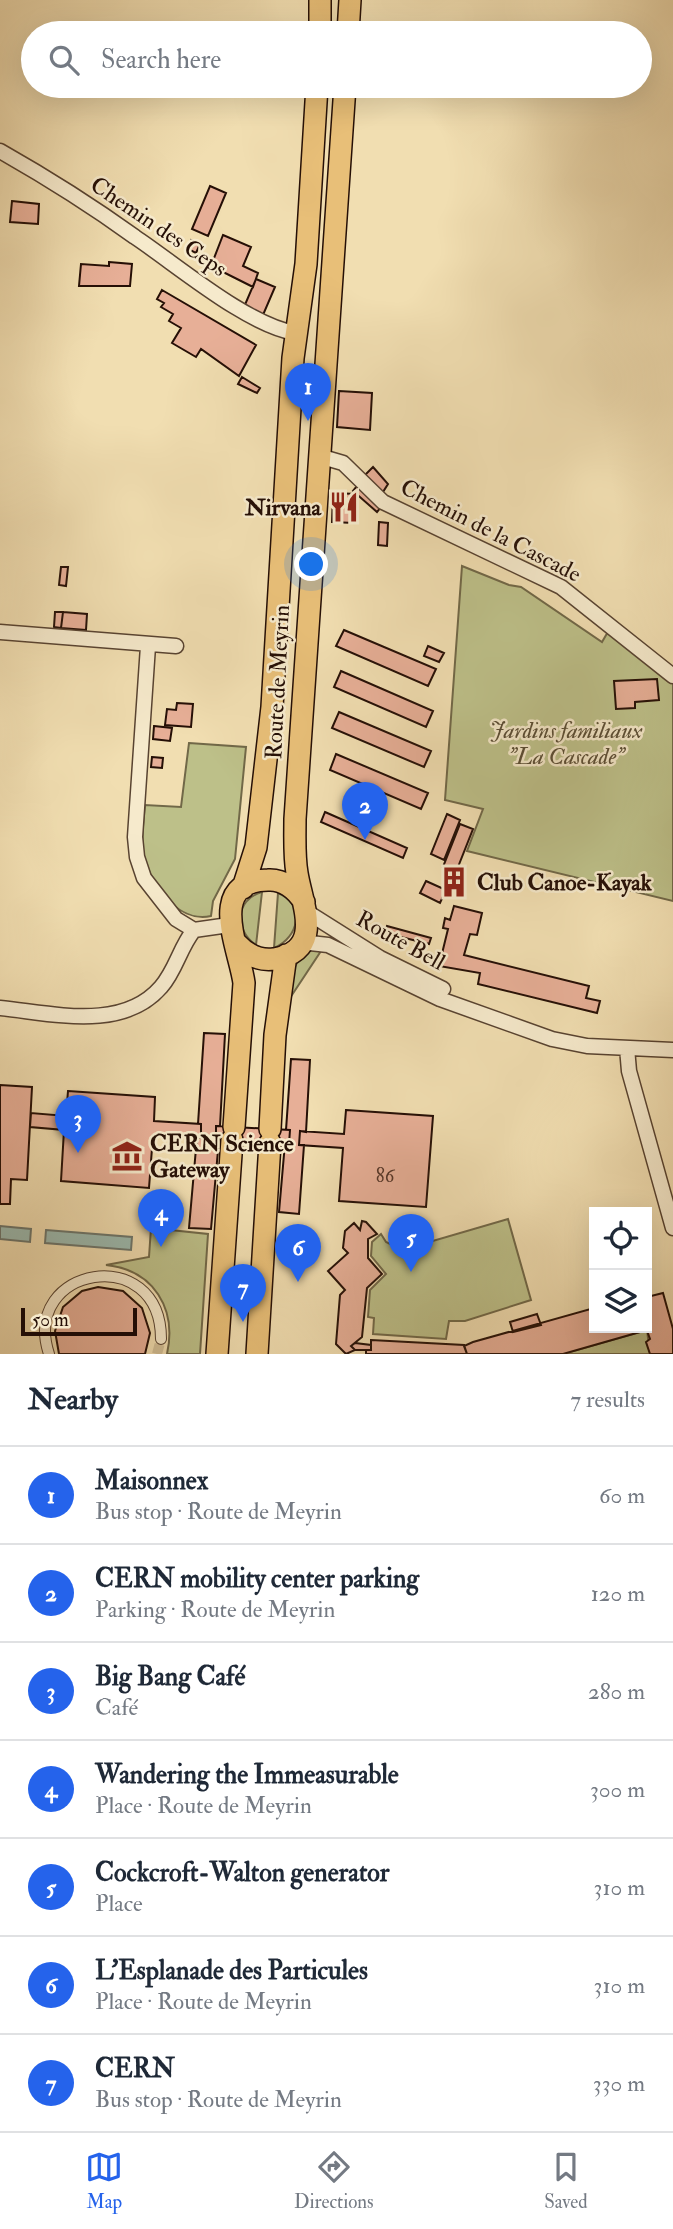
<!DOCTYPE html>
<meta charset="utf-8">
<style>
body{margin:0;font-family:"IM FELL Double Pica",serif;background:#f6f6f7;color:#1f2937}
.controls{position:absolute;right:21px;bottom:21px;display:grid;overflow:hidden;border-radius:0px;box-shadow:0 7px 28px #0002}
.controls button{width:63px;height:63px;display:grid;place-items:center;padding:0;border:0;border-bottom:2px solid #e0e1e3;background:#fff;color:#1f2937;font:35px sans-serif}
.scale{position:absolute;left:21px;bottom:18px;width:116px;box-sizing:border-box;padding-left:7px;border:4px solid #250f06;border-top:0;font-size:19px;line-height:24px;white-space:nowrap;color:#250f06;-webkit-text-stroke:5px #f6eacc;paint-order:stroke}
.you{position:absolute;left:312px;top:565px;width:24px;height:24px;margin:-18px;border:5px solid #fff;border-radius:50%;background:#1a73e8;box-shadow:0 0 0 10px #1a73e833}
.badge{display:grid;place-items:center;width:46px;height:46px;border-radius:50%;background:#2563eb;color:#fff;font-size:23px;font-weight:700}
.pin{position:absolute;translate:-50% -58px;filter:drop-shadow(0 2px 4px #0008)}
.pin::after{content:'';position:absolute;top:37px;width:24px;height:21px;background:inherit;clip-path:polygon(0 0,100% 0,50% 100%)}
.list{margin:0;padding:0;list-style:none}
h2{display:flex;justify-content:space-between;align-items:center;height:91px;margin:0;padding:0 28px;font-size:30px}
h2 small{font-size:23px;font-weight:400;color:#747a83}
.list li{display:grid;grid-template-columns:46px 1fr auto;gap:21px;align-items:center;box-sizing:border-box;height:98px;padding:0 28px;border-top:2px solid #e0e1e3}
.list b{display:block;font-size:26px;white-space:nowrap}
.list p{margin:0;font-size:23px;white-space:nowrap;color:#747a83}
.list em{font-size:23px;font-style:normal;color:#747a83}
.icon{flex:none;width:38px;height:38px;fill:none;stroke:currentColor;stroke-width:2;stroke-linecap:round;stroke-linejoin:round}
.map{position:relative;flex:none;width:673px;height:1354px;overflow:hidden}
.search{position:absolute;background:#fff;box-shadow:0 7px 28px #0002;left:21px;right:21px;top:21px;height:77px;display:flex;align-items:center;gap:18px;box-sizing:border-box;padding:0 24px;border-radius:38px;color:#747a83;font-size:26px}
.sheet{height:777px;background:#fff}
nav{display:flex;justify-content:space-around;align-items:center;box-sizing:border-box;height:98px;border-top:2px solid #e0e1e3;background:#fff;font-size:19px;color:#747a83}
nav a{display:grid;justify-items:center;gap:4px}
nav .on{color:#2563eb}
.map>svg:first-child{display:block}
.green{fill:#bdc089;stroke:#716848;stroke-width:2}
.water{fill:#9bbbb1;stroke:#6c766d;stroke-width:2}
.building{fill:#e7af97;stroke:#250f06;stroke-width:2}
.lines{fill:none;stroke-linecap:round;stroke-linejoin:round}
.pedestrian-tunnel{stroke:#d2bf97;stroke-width:10;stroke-dasharray:10 5;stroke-linecap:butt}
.pedestrian-casing{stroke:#584331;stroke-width:12}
.minor-casing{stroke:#584331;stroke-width:17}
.primary-casing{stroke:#250f06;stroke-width:24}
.pedestrian{stroke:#f6eacc;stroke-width:10}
.minor{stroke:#f6eacc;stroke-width:14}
.primary{stroke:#e8bf78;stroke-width:21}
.labels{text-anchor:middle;stroke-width:5;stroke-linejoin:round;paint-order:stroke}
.number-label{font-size:19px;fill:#56372a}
.street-label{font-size:23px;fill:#250f06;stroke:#f6eacc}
.poi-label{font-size:23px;font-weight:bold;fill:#250f06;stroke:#f6eacc;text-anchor:start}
.park-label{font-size:23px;font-style:italic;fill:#5a4d34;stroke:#f6eacc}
</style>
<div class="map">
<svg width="673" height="1354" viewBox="0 0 673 1354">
<rect width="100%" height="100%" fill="#f1deb1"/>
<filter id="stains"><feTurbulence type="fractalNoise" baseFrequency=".00286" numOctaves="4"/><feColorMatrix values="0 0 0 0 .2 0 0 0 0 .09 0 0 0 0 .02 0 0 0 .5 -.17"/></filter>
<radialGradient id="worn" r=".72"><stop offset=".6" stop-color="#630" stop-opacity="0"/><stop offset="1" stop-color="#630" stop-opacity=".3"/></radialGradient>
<!-- green -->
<path class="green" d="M462 566 509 585 521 587 602 642 609 630 673 682V901L467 851 483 809 445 800Z
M189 743 246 747 235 859 213 901 211 916C177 924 147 881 143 850 141 835 144 820 145 805L181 807Z
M262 892 256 945C235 931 234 900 262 892Z
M278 893C306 904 299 938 274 948Z
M315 949 321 951 290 998C290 978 293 955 315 949Z
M508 1219 531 1300 465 1321H449L446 1339 373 1334 374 1318 368 1317 370 1290 386 1274 371 1256 372 1242 381 1234 386 1242 402 1250Z
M151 1228 208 1234 200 1354H167C177 1309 154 1270 106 1265L149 1257Z
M647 1330 650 1354H563Z"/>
<!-- water -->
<path class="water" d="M0 1226 31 1229 30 1242 0 1239Z
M46 1230 132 1237 131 1250 45 1243Z"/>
<!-- building -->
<path class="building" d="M210 186 226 193 208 236 192 229Z
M12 201 39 204 38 224 10 222Z
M223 235 251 247 243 266 258 273 253 287 211 266Z
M191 240 200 244 196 253 187 248Z
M109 262 132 264 130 286H79L81 264 109 266Z
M256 279 275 287 263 315 244 307Z
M162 290 256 345 239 376 201 349 196 357 172 343 181 328 169 321 173 314 161 307 164 303 157 299Z
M242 377 260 388 257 393 238 384Z
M339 391 372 393 370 430 337 427Z
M373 467 388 484 381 495 364 476Z
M357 486 381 507 377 512 353 491Z
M333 493 356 494 354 523 332 522Z
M379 522 388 523 387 546 378 545Z
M61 567H68L66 586 59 585Z
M55 612H63L61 628 54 627Z
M63 612 87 614 86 630 61 628Z
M344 630 436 669 428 686 336 646Z
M428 646 444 653 439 662 424 656Z
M341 671 433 711 426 727 334 687Z
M657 679 659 700 635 702V708L616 709 614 681Z
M177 703 193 704 191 727 165 725 167 709 176 710Z
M339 712 431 751 424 767 332 728Z
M154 726 172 728 170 741 153 739Z
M336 754 428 793 421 809 330 770Z
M152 757 163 758 162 768 151 767Z
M325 812 407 848 403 858 321 822Z
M447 814 460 820 444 860 431 854Z
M460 824 473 829 456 872 443 867Z
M451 876 460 877 457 889 448 887Z
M426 881 446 890 440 903 420 893Z
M454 906 482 913 477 935 470 934 464 955 589 986 586 998 600 1001 597 1013 478 984 480 973 439 966 448 929 443 928 445 918 450 920Z
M387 926 431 938 429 944 385 933Z
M204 1033 225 1034 220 1126H216V1139H219L211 1229 189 1228 197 1137 201 1138V1124H198Z
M291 1059 310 1060 306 1132 300 1131 299 1145H304L299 1214 279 1212 285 1143 289 1144 290 1130H286Z
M0 1085 32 1087 27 1180 11 1179 10 1204H0Z
M68 1091 155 1097 154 1121 201 1124V1138L153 1135 149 1188 61 1181 64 1130 30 1127 31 1113 66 1116Z
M346 1110 433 1116 426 1207 339 1201 343 1148 299 1145 300 1131 344 1134Z
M216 1126 290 1130 289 1144 216 1139Z
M362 1221 366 1222 377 1234 368 1239V1258L382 1274 367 1288 362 1337 351 1346 355 1350 346 1354 336 1344 340 1295 345 1290 328 1271 348 1253 343 1248 345 1231 354 1223 360 1230Z
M98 1287 123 1291 142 1308 150 1333 145 1354H59L55 1331 63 1307 82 1291Z
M663 1293 673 1329V1354H650L646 1342 650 1339 646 1328 647 1297Z
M594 1308V1328L647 1330 563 1354H467L464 1346 473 1342Z
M537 1314 541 1325 513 1332 510 1322Z
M371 1340 464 1345 467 1354H366V1350H371Z
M355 1343 371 1345V1350H355L351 1346Z"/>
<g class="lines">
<!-- pedestrian-tunnel -->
<path class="pedestrian-tunnel" d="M157 1354 161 1339"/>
<!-- pedestrian casing -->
<g class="pedestrian-casing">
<path id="pedestrian" d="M49 1354C20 1266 161 1242 161 1339"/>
</g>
<!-- minor casing -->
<g class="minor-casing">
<path id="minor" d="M0 151C46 177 92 206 135 237 177 265 247 325 295 333
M319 456 343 463 383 502 561 587 673 676
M0 632 176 646
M148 646 135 837 137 857 144 878 176 919 194 930 229 925
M307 912 380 958 443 989
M301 942 328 945 440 999 552 1039 587 1046 673 1050
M0 1008C52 1013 122 1032 161 987 176 970 180 947 194 930
M627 1048 629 1071 673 1228"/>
</g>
<!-- primary casing -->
<g class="primary-casing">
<path id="primary" d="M320 33V0
M348 33 350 0
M243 888 256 847 272 707 293 358 306 264 317 86
M236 943C246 954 259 961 274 959 325 950 302 905 297 873 294 856 295 837 295 819L345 86
M234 1127 244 983C240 950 205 881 268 880 283 879 296 889 304 902
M270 1129 275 1035 286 955
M217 1354 232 1140
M257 1354 270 1143"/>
</g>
<!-- pedestrian -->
<use href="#pedestrian" class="pedestrian"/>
<!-- minor -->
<use href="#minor" class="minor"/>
<!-- primary -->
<use href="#primary" class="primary"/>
</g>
<!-- icons -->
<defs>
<g id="restaurant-bare" transform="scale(2.415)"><path d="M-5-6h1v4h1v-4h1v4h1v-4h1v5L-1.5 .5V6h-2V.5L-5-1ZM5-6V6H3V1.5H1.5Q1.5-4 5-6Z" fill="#8f2418" stroke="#f6eacc" stroke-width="2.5" paint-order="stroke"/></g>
<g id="building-bare" transform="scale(2.415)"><path d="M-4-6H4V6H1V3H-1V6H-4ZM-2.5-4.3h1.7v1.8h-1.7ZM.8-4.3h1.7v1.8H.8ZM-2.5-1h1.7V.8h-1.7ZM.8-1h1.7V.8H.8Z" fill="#8f2418" stroke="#f6eacc" stroke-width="2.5" paint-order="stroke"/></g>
<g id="museum-bare" transform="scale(2.415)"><path d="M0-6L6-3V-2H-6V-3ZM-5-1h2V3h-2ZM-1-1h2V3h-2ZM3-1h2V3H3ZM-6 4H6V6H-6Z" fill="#8f2418" stroke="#f6eacc" stroke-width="2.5" paint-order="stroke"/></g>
</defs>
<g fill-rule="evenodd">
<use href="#restaurant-bare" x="344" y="507"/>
<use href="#building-bare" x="454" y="882"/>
<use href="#museum-bare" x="127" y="1156"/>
</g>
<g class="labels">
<!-- number labels -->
<g class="number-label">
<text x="385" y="1182">86</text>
</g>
<!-- street labels -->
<g class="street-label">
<text transform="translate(159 226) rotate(34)" y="8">Chemin des Ceps</text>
<text transform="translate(491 530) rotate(27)" y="8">Chemin de la Cascade</text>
<text transform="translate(277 682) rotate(-87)" y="8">Route de Meyrin</text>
<text transform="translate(401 940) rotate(29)" y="8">Route Bell</text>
</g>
<!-- poi labels -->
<g class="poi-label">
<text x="321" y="515" text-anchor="end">Nirvana</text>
<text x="477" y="890">Club Canoe-Kayak</text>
<text x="150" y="1151">CERN Science<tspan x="150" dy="26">Gateway</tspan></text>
</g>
<!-- park labels -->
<g class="park-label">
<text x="566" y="738">Jardins familiaux<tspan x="566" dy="26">"La Cascade"</tspan></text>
</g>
</g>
<rect width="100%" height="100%" filter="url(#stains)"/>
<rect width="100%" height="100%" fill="url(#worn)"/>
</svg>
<div class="controls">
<button><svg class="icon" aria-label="locate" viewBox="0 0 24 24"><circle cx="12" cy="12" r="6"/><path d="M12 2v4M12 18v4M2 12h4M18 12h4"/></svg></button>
<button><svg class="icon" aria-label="layers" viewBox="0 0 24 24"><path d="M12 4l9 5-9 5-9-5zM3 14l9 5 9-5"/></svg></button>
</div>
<div class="scale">50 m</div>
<div class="you"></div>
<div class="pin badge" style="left:308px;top:421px">1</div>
<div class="pin badge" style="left:365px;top:840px">2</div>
<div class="pin badge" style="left:78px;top:1153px">3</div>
<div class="pin badge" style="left:161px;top:1247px">4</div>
<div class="pin badge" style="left:411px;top:1272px">5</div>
<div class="pin badge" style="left:298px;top:1282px">6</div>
<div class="pin badge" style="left:243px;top:1322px">7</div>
<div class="search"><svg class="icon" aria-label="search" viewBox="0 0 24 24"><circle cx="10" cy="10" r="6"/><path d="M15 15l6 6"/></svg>Search here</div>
</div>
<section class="sheet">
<h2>Nearby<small>7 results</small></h2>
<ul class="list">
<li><span class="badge">1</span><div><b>Maisonnex</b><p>Bus stop · Route de Meyrin</p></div><em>60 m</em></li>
<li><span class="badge">2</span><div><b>CERN mobility center parking</b><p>Parking · Route de Meyrin</p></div><em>120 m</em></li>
<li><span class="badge">3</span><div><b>Big Bang Café</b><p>Café</p></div><em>280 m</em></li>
<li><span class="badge">4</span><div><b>Wandering the Immeasurable</b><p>Place · Route de Meyrin</p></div><em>300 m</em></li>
<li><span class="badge">5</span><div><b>Cockcroft-Walton generator</b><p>Place</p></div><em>310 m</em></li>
<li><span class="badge">6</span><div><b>L'Esplanade des Particules</b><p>Place · Route de Meyrin</p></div><em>310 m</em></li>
<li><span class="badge">7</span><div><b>CERN</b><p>Bus stop · Route de Meyrin</p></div><em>330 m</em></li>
</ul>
</section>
<nav>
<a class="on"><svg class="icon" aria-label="map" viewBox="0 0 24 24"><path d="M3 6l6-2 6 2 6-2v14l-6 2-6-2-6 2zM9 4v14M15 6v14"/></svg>Map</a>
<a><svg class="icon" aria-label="directions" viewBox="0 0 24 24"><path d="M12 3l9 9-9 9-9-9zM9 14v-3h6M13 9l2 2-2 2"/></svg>Directions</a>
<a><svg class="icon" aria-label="saved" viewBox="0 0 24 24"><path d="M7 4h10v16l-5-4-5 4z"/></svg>Saved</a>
</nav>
